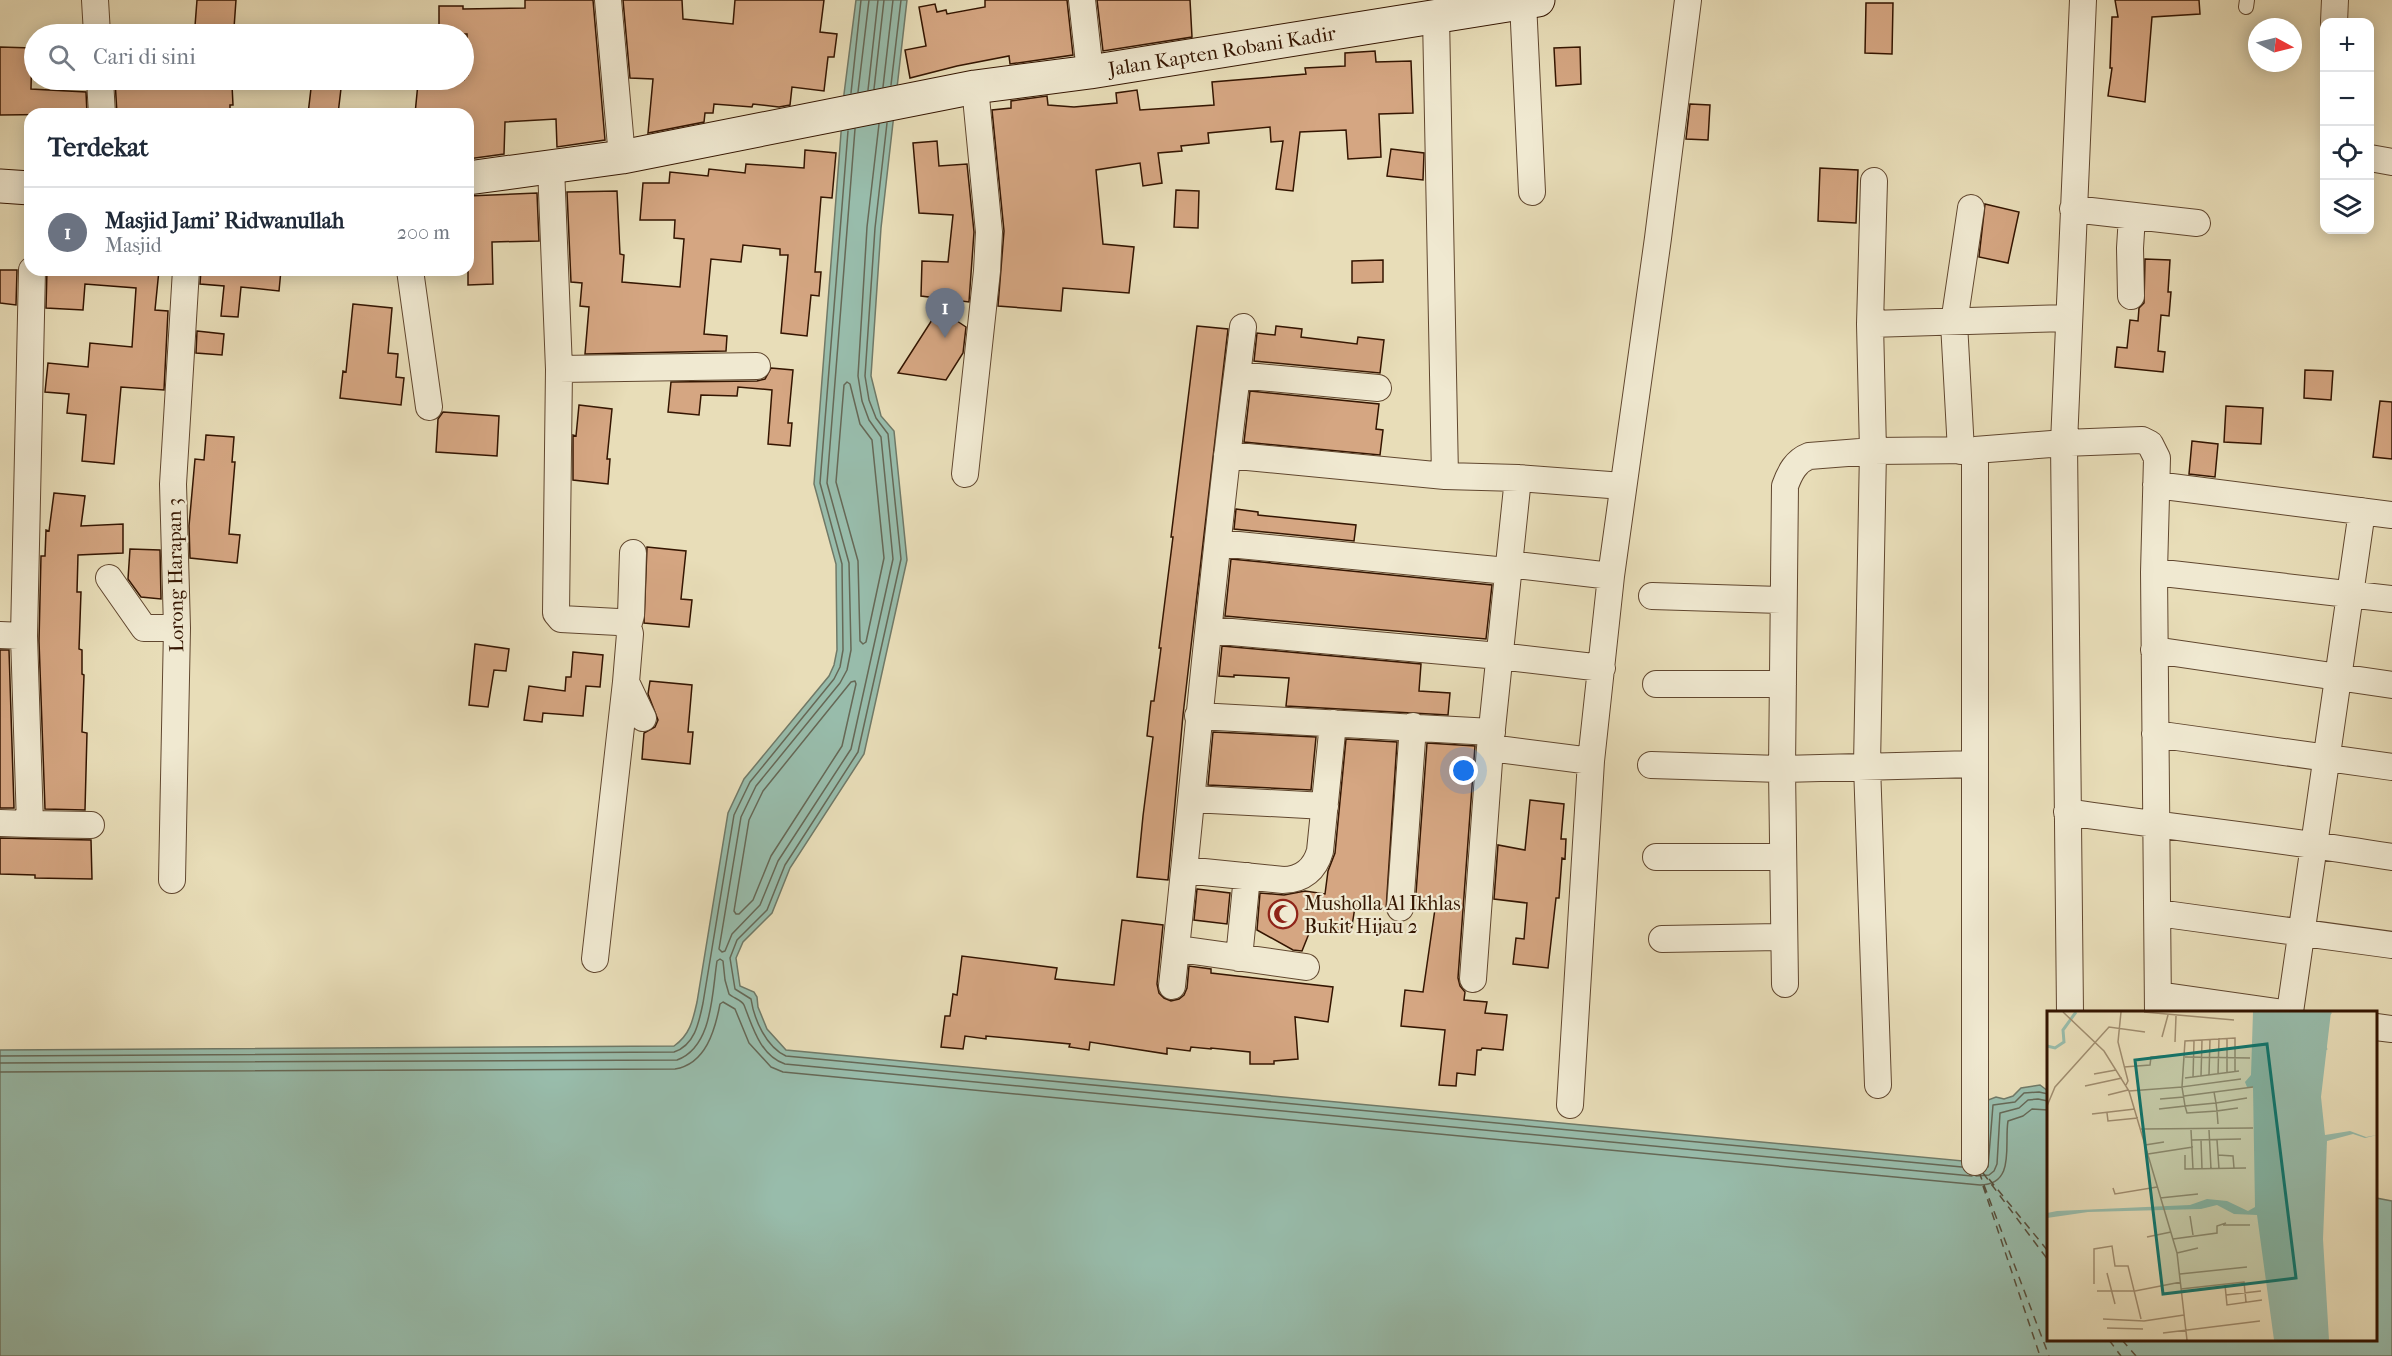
<!DOCTYPE html>
<html lang="id">
<meta charset="utf-8">
<style>
body{margin:0;font-family:"IM FELL French Canon",serif;background:#f6f6f7;color:#1f2937}
.controls{position:absolute;right:18px;top:18px;display:grid;overflow:hidden;border-radius:12px;box-shadow:0 3px 15px #0003}
.controls button{width:54px;height:54px;display:grid;place-items:center;padding:0;border:0;border-bottom:2px solid #e0e1e3;background:#fff;color:#1f2937;font:30px sans-serif}
.compass{position:absolute;left:2248px;top:18px;width:54px;height:54px;border-radius:50%;background:#fff;box-shadow:0 3px 15px #0003;rotate:97deg}
.you{position:absolute;left:1464px;top:771px;width:21px;height:21px;margin:-15px;border:4px solid #fff;border-radius:50%;background:#1a73e8;box-shadow:0 0 0 9px #1a73e833}
.badge{display:grid;place-items:center;width:39px;height:39px;border-radius:50%;background:#8f2418;color:#fff;font-size:20px;font-weight:700}
.pin{position:absolute;translate:-50% -50px;filter:drop-shadow(0 2px 3px #0008)}
.pin::after{content:'';position:absolute;top:32px;width:21px;height:18px;background:inherit;clip-path:polygon(0 0,100% 0,50% 100%)}
.list{margin:0;padding:0;list-style:none}
h2{display:flex;justify-content:space-between;align-items:center;height:78px;margin:0;padding:0 24px;font-size:26px}
h2 small{font-size:20px;font-weight:400;color:#747a83}
.list li{display:grid;grid-template-columns:39px 1fr auto;gap:18px;align-items:center;box-sizing:border-box;height:90px;padding:0 24px;border-top:2px solid #e0e1e3}
.list b{display:block;font-size:22px;white-space:nowrap}
.list p{margin:0;font-size:20px;white-space:nowrap;color:#747a83}
.list em{font-size:20px;font-style:normal;color:#747a83}
.icon{flex:none;width:33px;height:33px;fill:none;stroke:currentColor;stroke-width:2;stroke-linecap:round;stroke-linejoin:round}
.map{position:relative;flex:none;width:2392px;height:1356px;overflow:hidden}
.search{position:absolute;background:#fff;box-shadow:0 3px 15px #0003;left:24px;top:24px;width:450px;height:66px;display:flex;align-items:center;gap:15px;box-sizing:border-box;padding:0 21px;border-radius:33px;color:#747a83;font-size:22px}
.panel{position:absolute;background:#fff;box-shadow:0 3px 15px #0003;left:24px;top:108px;width:450px;height:168px;border-radius:18px}
.map>svg:first-child{display:block}
.water{fill:#98bcab;stroke:#707967;stroke-width:1.5}
.lines{fill:none;stroke-linecap:round;stroke-linejoin:round}
.shore{stroke:#666856;stroke-width:1.5}
.ferry{stroke:#574f3c;stroke-width:1.5;stroke-dasharray:8 6;stroke-linecap:butt}
.building{fill:#d5a682;stroke:#341501;stroke-width:1.5}
.lane-casing{stroke:#61472f;stroke-width:16}
.street-casing{stroke:#61472f;stroke-width:28}
.secondary-casing{stroke:#341501;stroke-width:35}
.lane{stroke:#f0e9d1;stroke-width:14}
.street{stroke:#f0e9d1;stroke-width:26}
.secondary{stroke:#f0e9d1;stroke-width:33}
.labels{text-anchor:middle;stroke-width:4.5;stroke-linejoin:round;paint-order:stroke}
.street-label{font-size:20px;fill:#341501;stroke:#f0e9d1}
.poi-label{font-size:20px;fill:#341501;stroke:#f0e9d1;text-anchor:start}
.inset-river{fill:none;stroke:#98bcab;stroke-width:3}
.inset-road{fill:none;stroke:#a08d6f;stroke-width:1.5}
.view{fill:#0f766e;fill-opacity:0.15;stroke:#0f766e;stroke-width:3}
.inset-edge{fill:none;stroke:#341501;stroke-width:3}
</style>
<div class="map">
<svg width="2392" height="1356" viewBox="0 0 2392 1356">
<rect width="100%" height="100%" fill="#e8ddb8"/>
<filter id="stains"><feTurbulence type="fractalNoise" baseFrequency=".00333" numOctaves="4"/><feColorMatrix values="0 0 0 0 .2 0 0 0 0 .09 0 0 0 0 .02 0 0 0 .5 -.17"/></filter>
<radialGradient id="worn" r=".72"><stop offset=".6" stop-color="#630" stop-opacity="0"/><stop offset="1" stop-color="#630" stop-opacity=".3"/></radialGradient>
<!-- water -->
<path class="water" d="M856 0H907L881 228 871 376 881 416 894 431 907 560 864 754 790 868 772 913 743 942 736 958 740 986 754 992 757 997 758 1007 767 1029 786 1050 1984 1163 1985 1107 1988 1100 1996 1097 2004 1099 2013 1096 2021 1088 2040 1085 2048 1091V1340H2376V1198L2392 1201V1356H0V1050L674 1046C690 1035 693 1020 697 1002L728 813 744 779 829 676 834 665 837 650 836 564 814 484 844 94Z"/>
<g class="lines">
<!-- shore -->
<path class="shore" d="M891 85 901 0
M883 87 893 0
M874 89 884 0
M868 90 878 0
M858 92 869 0
M851 93 861 0
M887 123 875 228 865 376 869 400 876 418 888 434 901 559 858 752 785 865 767 910 737 940 730 958 735 989 751 999C754 1019 766 1047 786 1056L1962 1167
M855 129 827 483 849 563 851 650 847 670 840 683 756 786 741 817 719 949 722 952 725 951 732 934 760 905 778 861 851 749 893 559 881 437 869 420 862 401 858 376 867 227 879 124
M847 382 850 384 860 424 872 440 884 558 866 642 863 644 860 641 858 561 836 482 844 385Z
M855 681 856 684 842 746 771 856 753 900 739 914H736L734 911 749 820 763 791 851 682Z
M0 1056 674 1052C695 1045 699 1022 703 1003L734 815 750 782 834 679 840 667 843 650 842 564 820 483 848 131
M0 1063 677 1060C713 1047 712 992 717 961L720 959 723 961 725 980 729 994C733 998 742 1000 744 1005 752 1025 760 1056 785 1064L1972 1176
M0 1072 675 1069C706 1064 715 1030 720 1004L723 1002 735 1009 749 1043 771 1067 783 1072 1980 1185C2016 1185 2004 1144 2008 1121L2023 1116 2032 1109 2048 1110
M1988 1167 1993 1105 2015 1102 2024 1093 2039 1092 2048 1094
M1976 1176 1989 1175 1994 1171 1997 1164 2000 1113 2019 1108 2028 1100 2038 1099 2048 1101"/>
<!-- ferry -->
<path class="ferry" d="M1979 1172 2049 1356
M1983 1173 2048 1260
M1989 1179 2048 1251
M1983 1186 2040 1356
M2109 1340 2121 1356
M2122 1340 2136 1356"/>
</g>
<!-- building -->
<path class="building" d="M197 0H236L234 28 195 26Z
M525 0H593L605 140 557 147 556 119 505 122 504 154 468 159V114H415L418 83 443 86 444 80H464V75H468L467 34H439V6H463V9L525 8Z
M623 0H682L683 19 733 24 735 0H824L820 32 837 34 834 57H828L824 91 792 87 790 105 779 107 753 104 752 107 714 104 713 113H705L704 122 648 133 653 79 630 78Z
M985 0H1067L1073 55 1010 64 1009 56 957 66 910 78 905 50 926 46 919 7 935 4 937 12 946 10 947 14 985 7Z
M1097 0H1190L1192 37 1103 51Z
M2115 0H2199L2200 14 2152 17 2145 102 2108 96 2112 68H2110L2112 17H2118Z
M1866 3H1893L1892 54 1865 53Z
M0 47 32 48 31 89 86 92 87 114 0 115Z
M1580 47 1581 84 1556 86 1554 48Z
M1375 51 1376 62 1411 61 1413 113 1379 114 1381 157 1348 159 1346 130 1300 132 1293 191 1276 189 1283 141 1271 142 1270 127 1208 133 1209 143 1181 146 1182 151 1158 153 1162 183 1143 186 1140 163 1096 170 1103 244 1134 247 1129 293 1063 288 1061 311 998 306 1004 231 992 110 1011 108V101L1047 96 1048 105 1074 107 1117 103 1116 93 1137 90 1140 110 1214 105 1212 82 1306 74 1305 68 1345 66V53Z
M115 80H210V86L232 85 233 105H230V114H117Z
M312 80H342L338 114H308Z
M1690 104 1710 105 1708 140 1686 139Z
M937 141 939 166 967 164 974 232 969 302 921 296 922 261 948 262 953 215 919 213 913 143Z
M1391 149 1424 153 1423 180 1387 176Z
M805 150 836 153 832 198 821 197 815 272H821L819 296 811 295 807 336 781 333 788 255H780V249L743 245 741 262 711 259 704 334 727 336 726 351 585 354 589 307 580 306 582 283 571 282 567 192 617 191 620 254 624 255 622 282 680 287 684 239 674 238 675 220H640L643 183H669L670 172 708 176 709 169 745 173 746 164 804 168Z
M1820 168 1858 170 1856 223 1818 221Z
M1176 190 1199 191 1198 228 1174 227Z
M537 193 539 241 492 242 493 284 468 285V196Z
M1985 204 2019 212 2008 263 1979 257Z
M2145 259 2170 260 2168 292H2171L2169 316 2161 315 2158 351 2165 352 2163 372 2115 367 2117 347 2127 348 2130 320 2138 321 2139 308 2144 303Z
M1383 260V282L1352 283V261Z
M0 270H17L16 305 0 303Z
M47 270H159L155 310 168 311 164 390 121 387 114 464 82 461 86 415 67 413 69 394 45 392 48 363 88 367 90 343 132 347 136 288 85 284 83 310 46 308Z
M201 270H281L279 291 241 287 238 317 221 316 224 286 200 284Z
M353 304 392 308 388 353 398 354 396 377 404 378 401 405 340 398 343 371 346 372Z
M939 309 966 327 963 353 946 380 898 373Z
M1197 326 1228 329 1183 715 1168 880 1137 877 1143 816 1153 737 1147 736 1151 701H1154L1161 648H1159L1173 537H1171Z
M1276 326 1302 329 1301 337 1357 344 1358 337 1384 340 1380 373 1254 361 1257 333 1275 335Z
M197 331 224 334 222 355 196 353Z
M771 368 793 370 788 423H792L790 446 768 444 772 390 738 387 737 396 701 395 699 415 668 412 671 382 757 381 765 379Z
M2305 370 2333 371 2331 400 2304 398Z
M1250 391 1379 404 1376 429 1383 430 1380 455 1244 442Z
M2380 401 2392 402V459L2373 457Z
M579 405 612 409 607 459H610L608 484 573 480V435L576 436Z
M2226 406 2263 408 2261 444 2224 442Z
M443 412 499 416 497 456 436 452 438 419Z
M206 435 234 437 232 462H235L229 534 240 535 237 563 190 558 189 526 195 459 204 460Z
M2192 441 2218 444 2215 477 2189 474Z
M54 493 85 496 81 526 123 524V553L78 555 77 592H81L79 649 82 650V674L84 675 82 732 87 733 85 810 45 809 39 641 41 556H45L46 530 49 531Z
M1236 509 1258 512V515L1356 525 1354 541 1234 529Z
M647 547 686 551 681 599 692 600 689 627 644 623Z
M130 549 160 550 161 599 141 597 128 579Z
M1231 559 1492 585 1486 639 1225 616Z
M475 644 509 649 506 671 494 670 488 707 469 705Z
M1222 646 1421 664 1419 691 1450 693 1448 715 1286 706 1289 678 1234 675V677L1219 676Z
M0 650H9L14 808H0Z
M573 652 603 655 600 687 586 686 583 716 543 713 542 722 524 720 529 686 565 691 566 677H571Z
M650 681 692 685 688 732H693L690 764 642 759 644 733 655 727 658 720 648 694Z
M1213 732 1316 737 1311 790 1208 785Z
M1346 739 1397 742 1386 910 1355 907 1351 932 1312 926 1302 951 1293 950 1257 930 1260 893 1284 895 1305 891 1325 894 1328 871 1335 853Z
M1427 743 1475 746 1458 978 1460 986 1465 992 1464 1000 1487 1002 1485 1013 1507 1015 1503 1050 1482 1048 1481 1050H1477L1475 1075 1457 1073 1456 1086 1439 1085 1445 1030 1401 1026 1405 990 1423 992 1435 909 1415 907Z
M1530 800 1564 804 1561 839H1566L1565 859 1562 858 1559 898H1556L1548 968 1513 964 1516 938 1524 939 1527 903 1494 899 1498 845 1525 850Z
M0 838 91 840 92 879 35 878V875L0 874Z
M1197 889 1230 893 1227 924 1194 920Z
M1122 920 1163 925 1157 984 1159 993 1164 998 1171 1001 1179 999 1184 995 1187 988 1189 966 1211 969V973L1333 987 1328 1022 1295 1017 1298 1059 1274 1061V1064H1250V1052L1211 1048V1049L1191 1047 1190 1051 1167 1048V1054L1090 1042 1089 1050 1069 1047 1070 1044 986 1036V1039L965 1036 963 1049 941 1047 945 1016H950L953 994 957 995 962 956 1057 968 1055 979 1114 985Z"/>
<g class="lines">
<!-- lane casing -->
<g class="lane-casing">
<path id="lane" d="M2246 7 2247 0"/>
</g>
<!-- street casing -->
<g class="street-casing">
<path id="street" d="M95 0 97 34
M608 0 622 157
M1082 0 1090 72
M1523 2 1532 192
M1436 17 1445 476
M2334 22 2335 0
M100 80 102 114
M2370 158 2392 162
M551 167 559 369 556 613 561 619 618 622 628 626 630 634 626 682 643 718
M1874 181 1870 324 1873 451 1975 450 2064 443 2083 0
M2073 209 2197 223
M410 270 429 407
M2131 296 2130 248 2132 216
M1870 324 2068 318
M559 369 757 366
M1237 375 1243 327
M1975 450V1162
M1961 451 1954 323 1971 208
M1227 455 1445 476 1518 478 1623 486
M965 474 987 271 989 232 975 87
M2156 485 2392 515
M1218 543 1507 571
M1508 564 1611 576
M2154 572 2392 599
M109 578 144 628H177
M1652 596 1783 600
M628 626 631 615 633 553
M1209 630 1499 656 1602 668
M0 635 24 636
M2154 650 2392 685
M1656 684H1783
M1198 716 1492 732
M2155 734 2392 767
M1490 748 1591 761
M1651 765 1782 769 1785 984
M1192 799 1325 806
M2067 812C2175 828 2284 839 2392 857
M0 823 30 824 24 636 32 270
M30 824 91 825
M1656 857H1783
M1184 870 1283 880C1303 880 1315 869 1320 851L1333 723
M172 880 177 628 173 484 186 270
M1400 908 1413 726
M2158 913 2392 945
M1662 939 1784 937
M1186 950 1306 967
M1239 958 1247 876
M595 959 626 682
M1473 979 1490 748 1518 478
M1172 986C1194 783 1211 578 1237 375L1378 388
M2158 995 2277 1012
M2070 1012 2064 443 2142 440 2150 444 2157 458 2154 572 2158 1012
M2290 1012 2362 511
M2376 1027 2392 1029
M1878 1085 1867 765 1873 451 1809 456C1796 461 1790 472 1785 486L1782 769 1974 764
M1570 1105 1591 761 1611 576 1658 238 1688 0"/>
</g>
<!-- secondary casing -->
<g class="secondary-casing">
<g id="secondary">
<path id="s1" d="M468 178 622 157 975 87 1090 72 1538 0"/>
<path d="M0 186 30 188"/>
</g>
</g>
<!-- lane -->
<use href="#lane" class="lane"/>
<!-- street -->
<use href="#street" class="street"/>
<!-- secondary -->
<use href="#secondary" class="secondary"/>
</g>
<!-- icons -->
<defs>
<g id="mosque-ring" transform="scale(1.5)"><circle r="9.5" fill="#f0e9d1" stroke="#8f2418" stroke-width="1.5"/><path d="M3.5-4.9A6 6 0 1 0 3.5 4.9A5 5 0 1 1 3.5-4.9Z" fill="#8f2418"/></g>
</defs>
<g fill-rule="evenodd">
<use href="#mosque-ring" x="1283" y="914"/>
</g>
<g class="labels">
<!-- street labels -->
<g class="street-label">
<text dy="7" stroke="none"><textPath href="#s1" startOffset="765">Jalan Kapten Robani Kadir</textPath></text>
<text transform="translate(175 575) rotate(-91)" y="7">Lorong Harapan 3</text>
</g>
<!-- poi labels -->
<g class="poi-label">
<text x="1304" y="910">Musholla Al Ikhlas<tspan x="1304" dy="23">Bukit Hijau 2</tspan></text>
</g>
</g>
<!-- overview -->
<g transform="translate(2047 1011)">
<rect width="330" height="330" fill="#e8ddb8"/>
<path d="M206 1H284L274 86 278 124 303 120 319 126 330 124 318 127 306 123 280 130 276 228 282 329H227L210 204 187 203 170 194 154 198 41 201 0 207V202L10 200 143 194 160 188 180 190 201 200 208 196 206 76H200L198 71 204 64Z" fill="#98bcab"/>
<path class="inset-river" d="M0 35 8 37 17 31 16 19 29 1M221 60 277 1M210 75 280 37M207 76 284 1"/>
<path class="inset-road" d="M16 1 57 40 82 80 130 242 140 329M74 1 71 31 81 70 79 74M97 1 187 9M115 26 121 4M128 31 129 5M138 46 203 47M77 56 103 54 104 46 119 45M188 60V27L138 30 135 76 194 68M180 61V27M47 63 69 59M171 63 172 27M162 64 163 28M154 65 155 29M146 66 147 30M138 67 192 60M38 75 75 67M82 80 135 76 138 95 112 98M167 81 169 92 170 100 140 102 138 95 169 92 200 87M61 84 81 79M137 85 206 76M113 88 137 86M0 95 8 76 62 16 98 21M60 102 61 110 91 107M45 103 88 98M171 113 170 100 191 97M94 118 206 117M144 119 146 158M162 119 164 158M145 129 194 128M154 129 155 158M170 129 172 158M98 134 117 131M101 143 146 136M138 144V158L199 157M171 144 186 145 187 157M66 177 68 183 110 176M113 187 151 183M143 205 146 224M176 214H203M100 226 124 221M126 228 170 222V215L179 212M130 242 151 237M60 262 68 293M133 263 200 256M47 273V238L65 235 68 255H81L94 308M178 274 180 294 215 289M134 278 197 271 199 291M50 280H88L134 271M179 284 214 280M56 308 97 310 137 304M60 317 96 318M116 322 213 310"/>
<path class="view" d="M220 33 249 267 116 283 88 49Z"/>
<rect width="330" height="330" class="inset-edge"/>
</g>
<rect width="100%" height="100%" filter="url(#stains)"/>
<rect width="100%" height="100%" fill="url(#worn)"/>
</svg>
<div class="controls">
<button>+</button>
<button>−</button>
<button><svg class="icon" aria-label="locate" viewBox="0 0 24 24"><circle cx="12" cy="12" r="6"/><path d="M12 2v4M12 18v4M2 12h4M18 12h4"/></svg></button>
<button><svg class="icon" aria-label="layers" viewBox="0 0 24 24"><path d="M12 4l9 5-9 5-9-5zM3 14l9 5 9-5"/></svg></button>
</div>
<svg class="compass" viewBox="-18 -18 36 36"><path d="M0-13l5 13h-10z" fill="#e53935"/><path d="M0 13l5-13h-10z" fill="#747a83"/></svg>
<div class="you"></div>
<div class="pin badge" style="left:945px;top:338px;background:#6b7280">1</div>
<div class="search"><svg class="icon" aria-label="search" viewBox="0 0 24 24"><circle cx="10" cy="10" r="6"/><path d="M15 15l6 6"/></svg>Cari di sini</div>
<section class="panel">
<h2>Terdekat<small></small></h2>
<ul class="list">
<li><span class="badge" style="background:#6b7280">1</span><div><b>Masjid Jami' Ridwanullah</b><p>Masjid</p></div><em>200 m</em></li>
</ul>
</section>
</div>
